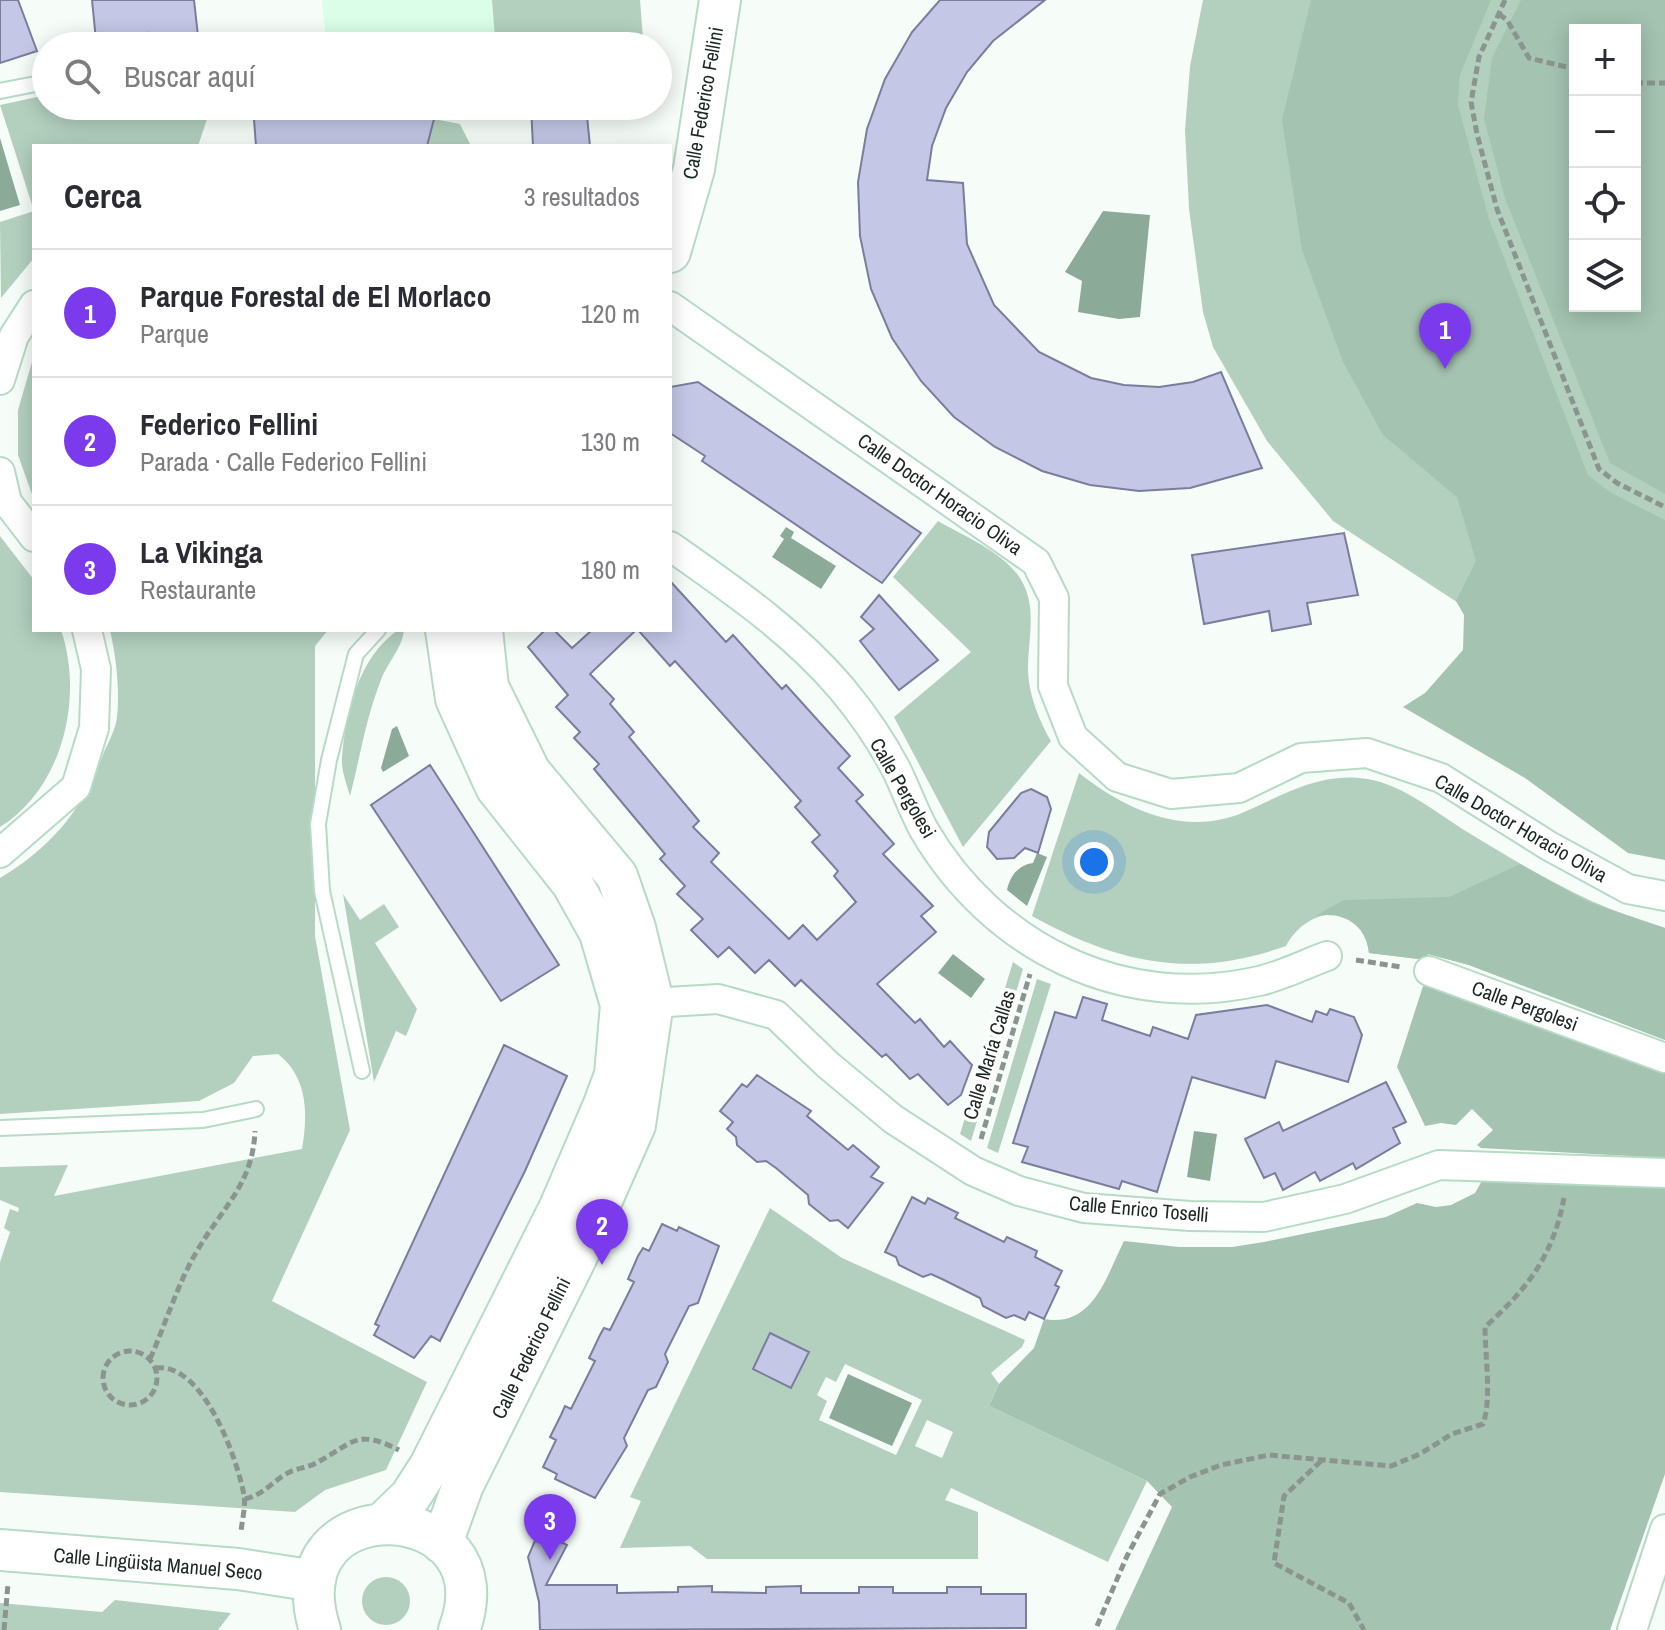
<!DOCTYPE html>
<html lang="es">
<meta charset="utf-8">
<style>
body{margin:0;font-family:"Archivo Narrow",sans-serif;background:#f2f2f3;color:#2b2b33}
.controls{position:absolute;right:24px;top:24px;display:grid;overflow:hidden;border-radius:0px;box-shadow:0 4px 20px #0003}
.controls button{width:72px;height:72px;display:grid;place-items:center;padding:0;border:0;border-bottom:2px solid #e1e1e2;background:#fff;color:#2b2b33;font:40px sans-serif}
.you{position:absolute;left:1094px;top:862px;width:28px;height:28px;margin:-20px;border:6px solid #fff;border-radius:50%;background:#1a73e8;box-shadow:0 0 0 12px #1a73e833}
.badge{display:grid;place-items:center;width:52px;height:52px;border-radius:50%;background:#7c3aed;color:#fff;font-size:26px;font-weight:700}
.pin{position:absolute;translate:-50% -66px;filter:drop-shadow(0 2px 4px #0008)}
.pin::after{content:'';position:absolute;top:42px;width:28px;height:24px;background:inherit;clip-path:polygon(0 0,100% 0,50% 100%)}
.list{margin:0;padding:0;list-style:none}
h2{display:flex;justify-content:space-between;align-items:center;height:104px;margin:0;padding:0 32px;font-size:34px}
h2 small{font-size:26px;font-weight:400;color:#7c7c81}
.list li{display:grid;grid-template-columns:52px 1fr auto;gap:24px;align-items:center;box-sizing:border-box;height:128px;padding:0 32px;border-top:2px solid #e1e1e2}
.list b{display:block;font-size:30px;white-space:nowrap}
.list p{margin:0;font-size:26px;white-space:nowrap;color:#7c7c81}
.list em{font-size:26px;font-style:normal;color:#7c7c81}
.icon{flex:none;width:44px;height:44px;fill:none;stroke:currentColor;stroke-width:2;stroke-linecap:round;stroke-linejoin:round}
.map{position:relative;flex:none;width:1665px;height:1630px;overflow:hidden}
.search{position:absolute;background:#fff;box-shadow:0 4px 20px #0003;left:32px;top:32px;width:640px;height:88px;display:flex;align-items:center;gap:20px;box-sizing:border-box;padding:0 28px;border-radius:44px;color:#7c7c81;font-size:30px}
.panel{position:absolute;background:#fff;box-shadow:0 4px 20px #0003;left:32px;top:144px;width:640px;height:488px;border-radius:0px}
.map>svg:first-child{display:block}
.built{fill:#dafee8}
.green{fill:#b3d0bf;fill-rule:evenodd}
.forest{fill:#a4c3b1;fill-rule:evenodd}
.water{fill:#8caa98}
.building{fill:#c4c7e5;stroke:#7b7d9d;stroke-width:2}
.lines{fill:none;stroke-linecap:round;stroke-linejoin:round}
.lane-casing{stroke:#b6dbc5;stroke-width:18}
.street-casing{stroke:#b6dbc5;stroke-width:32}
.secondary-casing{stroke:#b6dbc5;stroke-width:44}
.path{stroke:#8b958f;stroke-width:5;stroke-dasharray:8 4;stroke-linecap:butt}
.lane{stroke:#fff;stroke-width:14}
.street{stroke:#fff;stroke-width:28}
.secondary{stroke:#fff;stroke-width:40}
.labels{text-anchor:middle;stroke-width:7;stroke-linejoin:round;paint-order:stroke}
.street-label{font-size:20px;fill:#1a2820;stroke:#fff}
</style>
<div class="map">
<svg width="1665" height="1630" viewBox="0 0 1665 1630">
<rect width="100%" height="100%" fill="#f6fdf8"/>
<!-- built -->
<path class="built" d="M322 0H492L496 38 326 43Z"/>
<!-- green -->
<path class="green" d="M492 0H640L643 38 506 46H372L352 42 350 46H234L495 38Z
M1203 0H1665V738L1333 521 1267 441 1213 347 1203 312 1189 209 1185 130 1190 66ZM1575 30H1635V306H1575Z
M46 95V106H216L214 116H208L198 146H34V258L1 298 0 222 34 211 0 105Z
M434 119 460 124 471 146H427Z
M34 355V500L18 455V410Z
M938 521C964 536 1003 552 1020 578 1037 605 1029 634 1028 664 1027 690 1038 719 1051 741L963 847 894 717 971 652 893 577Z
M0 536 34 580V630H61C84 697 63 788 0 827Z
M110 630H328L315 646V936L350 1130 272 1301 427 1382 386 1470 325 1490 295 1512 0 1492V1262L10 1232 4 1228 10 1209 18 1212 19 1208 0 1200V1167L68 1165 54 1196 302 1149C308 1113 308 1078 278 1054L253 1056 234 1083 199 1101 0 1114V878C52 847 83 809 104 752 109 741 116 728 117 717 120 689 116 657 110 630Z
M398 630H404C402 649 387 663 381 680 366 717 360 758 350 796 347 785 341 770 342 759 345 713 359 657 398 630Z
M1079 773C1125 809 1183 837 1242 813 1283 795 1321 771 1368 779 1404 785 1439 815 1469 833 1533 872 1593 908 1665 928V1040L1469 965 1428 954 1427 960 1369 953C1363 901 1308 905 1286 946 1191 980 1117 963 1032 916Z
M343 894 360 920 384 904 399 927 375 943 417 1009 406 1036 396 1031 374 1082Z
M1013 962 1023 969 971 1141 960 1134Z
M1037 979 1051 984 998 1153 987 1148Z
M770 1208 842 1258 1025 1340 1022 1347 991 1373 999 1384 989 1406 1147 1481 1108 1562 951 1488 945 1500 978 1512V1559H707L690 1546 620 1548 641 1501 630 1497ZM770 1333 809 1352 791 1387 753 1369ZM845 1364 922 1400 896 1455 819 1420 827 1401 817 1395 826 1377 836 1382ZM927 1420 953 1432 942 1458 915 1446Z
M362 1601a24 24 0 1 1 48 0a24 24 0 1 1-48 0Z
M115 1600 231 1613 218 1630H0V1603L102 1612Z"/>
<!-- forest -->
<path class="forest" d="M1311 0H1491L1460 75 1458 105 1489 219 1588 475 1608 491 1665 520V860L1628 853 1525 778 1403 707 1425 693 1463 650 1464 615 1456 601 1476 561 1457 497 1383 435 1343 362 1302 250 1282 120Z
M1521 0H1665V494L1610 463 1505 198 1484 119 1492 58ZM1635 30V306H1575V30Z
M1520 864 1586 901 1665 928V1040L1469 965 1428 954 1427 960 1369 953C1366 924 1343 911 1315 916L1344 900 1449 897Z
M1424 983 1457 991 1665 1072V1158L1481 1148 1477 1145 1493 1130 1472 1109 1456 1125 1441 1123 1425 1126 1397 1067Z
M1483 1179 1665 1187V1474L1610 1630H1115L1172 1507 1147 1481 989 1406 999 1384 1034 1348 1044 1319C1093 1328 1106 1277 1124 1241L1179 1247H1232L1264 1242 1386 1217 1417 1203 1436 1207 1451 1205 1475 1193Z"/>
<!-- water -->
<path class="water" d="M0 138 20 205 0 211Z
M1103 211 1150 215 1140 317 1119 319 1078 312 1082 281 1065 272Z
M786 527 794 532 791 538 836 566 821 589 772 557 784 539 780 536Z
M397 726 409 756 383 772 381 768 392 729Z
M1037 853 1047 857 1027 906 1007 890C1010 876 1018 865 1033 863Z
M953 954 985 979 971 998 938 973Z
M1194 1131 1217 1134 1210 1181 1187 1177Z
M848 1374 912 1403 892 1446 829 1418Z"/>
<!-- building -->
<path class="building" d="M0 0H18L37 51 0 63Z
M92 0H194L198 36 149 41 148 33 96 40Z
M940 0H1045L993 41 967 72 946 108 932 146 927 180 963 183 967 244 994 305 1039 352 1091 378 1124 385 1159 387 1193 382 1221 372 1262 468 1190 488 1139 491 1090 485 1042 471 995 447 954 417 921 381 892 338 871 289 860 236 858 182 867 129 885 79 912 32Z
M253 106H383L434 119 427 146H256Z
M531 106H586L590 146H533Z
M698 382 921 533 882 583 702 461 705 456 670 433V387Z
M1344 533 1358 595 1307 603 1311 624 1272 631 1269 611 1204 624 1192 555Z
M670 581 726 642 733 635 782 689 786 685 850 756 838 768 863 795 856 801 894 844 883 854 933 906 921 916 936 932 877 984 915 1023 920 1019 944 1047 950 1041 972 1065 961 1095 948 1105 918 1074 910 1079 886 1054 882 1057 801 980 795 986 769 960 755 973 729 947 718 957 691 930 703 919 677 894 685 886 660 859 665 854 594 769 599 764 574 738 580 732 556 707 568 695 528 647 545 630H554L572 648 592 630H636L590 674 614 699 610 704 634 732 629 737 699 821 693 827 719 853 711 862 789 939 803 925 817 940 856 902 834 876 838 871 812 842 820 835 795 807 801 801 675 661 670 666 638 630H670Z
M879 595 938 660 899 690 860 641 874 629 861 617Z
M430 765 559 965 501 1001 371 805Z
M1031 789 1047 797 1051 809 1038 853 1025 848 1014 858 997 859 987 847 989 832 1021 793Z
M1083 997 1107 1004 1102 1020 1150 1036 1153 1027 1188 1039 1196 1015 1267 1005 1312 1022 1316 1011 1327 1015 1330 1009 1354 1017 1362 1035 1348 1082 1276 1061 1265 1098 1192 1077 1157 1192 1122 1181 1119 1189 1022 1162 1028 1147 1013 1143 1055 1012 1076 1018Z
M504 1045 567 1076 525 1171 440 1341 431 1336 414 1358 374 1335 379 1326 375 1324Z
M757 1075 811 1111 807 1116 848 1150 853 1145 879 1167 871 1177 883 1183 848 1228 838 1220 830 1221 809 1204 808 1195 776 1168 766 1161 757 1162 737 1145 736 1137 727 1129 733 1122 720 1111 742 1084 747 1087Z
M1386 1082 1406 1122 1393 1128 1400 1143 1356 1169 1353 1163 1320 1181 1315 1172 1283 1190 1275 1173 1264 1178 1245 1139 1279 1122 1283 1131Z
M912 1197 925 1204 928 1198 958 1213 955 1218 1004 1242 1007 1237 1037 1251 1035 1257 1062 1271 1055 1285 1059 1287 1044 1319 1029 1312 1025 1320 1014 1315 1006 1318 983 1306 980 1298 942 1279 931 1274 923 1277 899 1265 896 1257 885 1252Z
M662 1224 677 1231 679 1227 719 1246 698 1303 689 1306 665 1354 668 1362 656 1387 648 1390 624 1438 627 1446 595 1498 555 1479 557 1474 543 1467 556 1440 550 1437 561 1415 565 1406 571 1409 595 1361 589 1358 600 1335 604 1328 610 1330 634 1282 628 1279 638 1256 643 1248 649 1251Z
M770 1333 809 1352 791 1388 753 1369Z
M539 1531 567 1545 546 1585H617V1593L678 1592V1587L712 1586V1592L766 1593V1587L801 1586V1593H859V1587H893V1593H947V1587H981V1594H1026V1628L540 1630 539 1602 528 1557Z"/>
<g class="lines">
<!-- lane casing -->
<g class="lane-casing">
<path id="lane" d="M0 91 46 82
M362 1071 322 891 318 824 329 760 356 654 378 630
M0 1128 203 1120 256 1109"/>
</g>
<!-- street casing -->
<g class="street-casing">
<path id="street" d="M670 306 1036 562 1054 598 1053 686 1073 737 1117 777 1171 794 1239 788 1301 758 1367 753 1441 778 1549 846 1628 889 1665 896
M0 380 14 336 34 305
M0 472 7 502 34 537
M670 546C731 589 793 631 842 689 861 712 882 742 896 769 906 789 913 810 924 830 993 948 1123 1012 1259 981 1282 976 1305 964 1327 956
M0 853 76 787 94 728 96 669 87 630
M1429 971 1665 1058
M634 1004 718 999 776 1015 828 1065 893 1119 973 1171 1019 1191 1084 1208 1190 1216 1264 1217 1345 1199 1439 1165 1665 1173
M1632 1630 1665 1529"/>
</g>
<!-- secondary casing -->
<g class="secondary-casing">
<path id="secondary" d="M670 252 694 169 720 0
M384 1522 410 1497 430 1466 560 1207 603 1107 615 1075 621 1005 600 933 572 883 496 787 456 699 446 630
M442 1543 463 1485 577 1256 635 1125 653 1002 635 928 617 876 530 772 488 687 482 630
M0 1550 238 1569 315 1581
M320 1630C273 1483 510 1495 459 1630"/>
</g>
<!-- path -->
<path class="path" d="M1505 0 1479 57 1471 102 1477 134 1497 209 1599 469 1617 483 1665 507
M1499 14 1507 20 1529 58 1575 69
M1635 83H1665
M1356 960 1401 967
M981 1139 1030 974
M103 1378a27 27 0 1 1 54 0a27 27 0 1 1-54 0Z
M150 1359C166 1323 177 1285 197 1251 222 1208 253 1184 255 1131
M156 1368C203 1362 237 1458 244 1495 246 1506 242 1520 241 1532
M1321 1461 1284 1496 1274 1563 1349 1603 1364 1630
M245 1499C264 1494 271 1483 286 1474 295 1468 307 1468 316 1463 354 1443 355 1428 399 1450
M1097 1626 1127 1556 1160 1494 1190 1477 1221 1465 1269 1455 1391 1466 1420 1454 1452 1434 1483 1424C1492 1399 1485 1356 1485 1327 1528 1288 1553 1256 1564 1198
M4 1630 8 1584"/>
<!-- lane -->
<use href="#lane" class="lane"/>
<!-- street -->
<use href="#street" class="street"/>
<!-- secondary -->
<use href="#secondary" class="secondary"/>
</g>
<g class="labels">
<!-- street labels -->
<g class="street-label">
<text transform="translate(703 103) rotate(-80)" y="7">Calle Federico Fellini</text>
<text transform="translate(940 494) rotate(35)" y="7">Calle Doctor Horacio Oliva</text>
<text transform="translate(903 788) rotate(60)" y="7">Calle Pergolesi</text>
<text transform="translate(1521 828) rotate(30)" y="7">Calle Doctor Horacio Oliva</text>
<text transform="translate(1525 1006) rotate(20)" y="7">Calle Pergolesi</text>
<text transform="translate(989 1055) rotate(-73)" y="7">Calle María Callas</text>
<text transform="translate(1139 1209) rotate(5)" y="7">Calle Enrico Toselli</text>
<text transform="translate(531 1348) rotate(-64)" y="7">Calle Federico Fellini</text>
<text transform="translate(158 1564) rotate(5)" y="7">Calle Lingüista Manuel Seco</text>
</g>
</g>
</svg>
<div class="controls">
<button>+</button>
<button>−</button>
<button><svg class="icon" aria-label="locate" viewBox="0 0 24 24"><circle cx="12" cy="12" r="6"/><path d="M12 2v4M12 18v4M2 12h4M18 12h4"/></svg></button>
<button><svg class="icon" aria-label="layers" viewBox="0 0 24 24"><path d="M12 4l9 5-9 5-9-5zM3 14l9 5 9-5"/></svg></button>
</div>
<div class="you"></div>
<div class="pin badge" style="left:1445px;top:369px">1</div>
<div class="pin badge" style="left:602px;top:1265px">2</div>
<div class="pin badge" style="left:550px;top:1560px">3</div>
<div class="search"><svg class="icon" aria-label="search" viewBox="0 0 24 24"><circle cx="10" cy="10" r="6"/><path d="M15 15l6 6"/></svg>Buscar aquí</div>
<section class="panel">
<h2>Cerca<small>3 resultados</small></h2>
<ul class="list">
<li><span class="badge">1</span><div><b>Parque Forestal de El Morlaco</b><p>Parque</p></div><em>120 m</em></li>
<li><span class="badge">2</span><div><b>Federico Fellini</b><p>Parada · Calle Federico Fellini</p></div><em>130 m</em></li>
<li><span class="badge">3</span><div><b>La Vikinga</b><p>Restaurante</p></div><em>180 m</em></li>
</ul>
</section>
</div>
